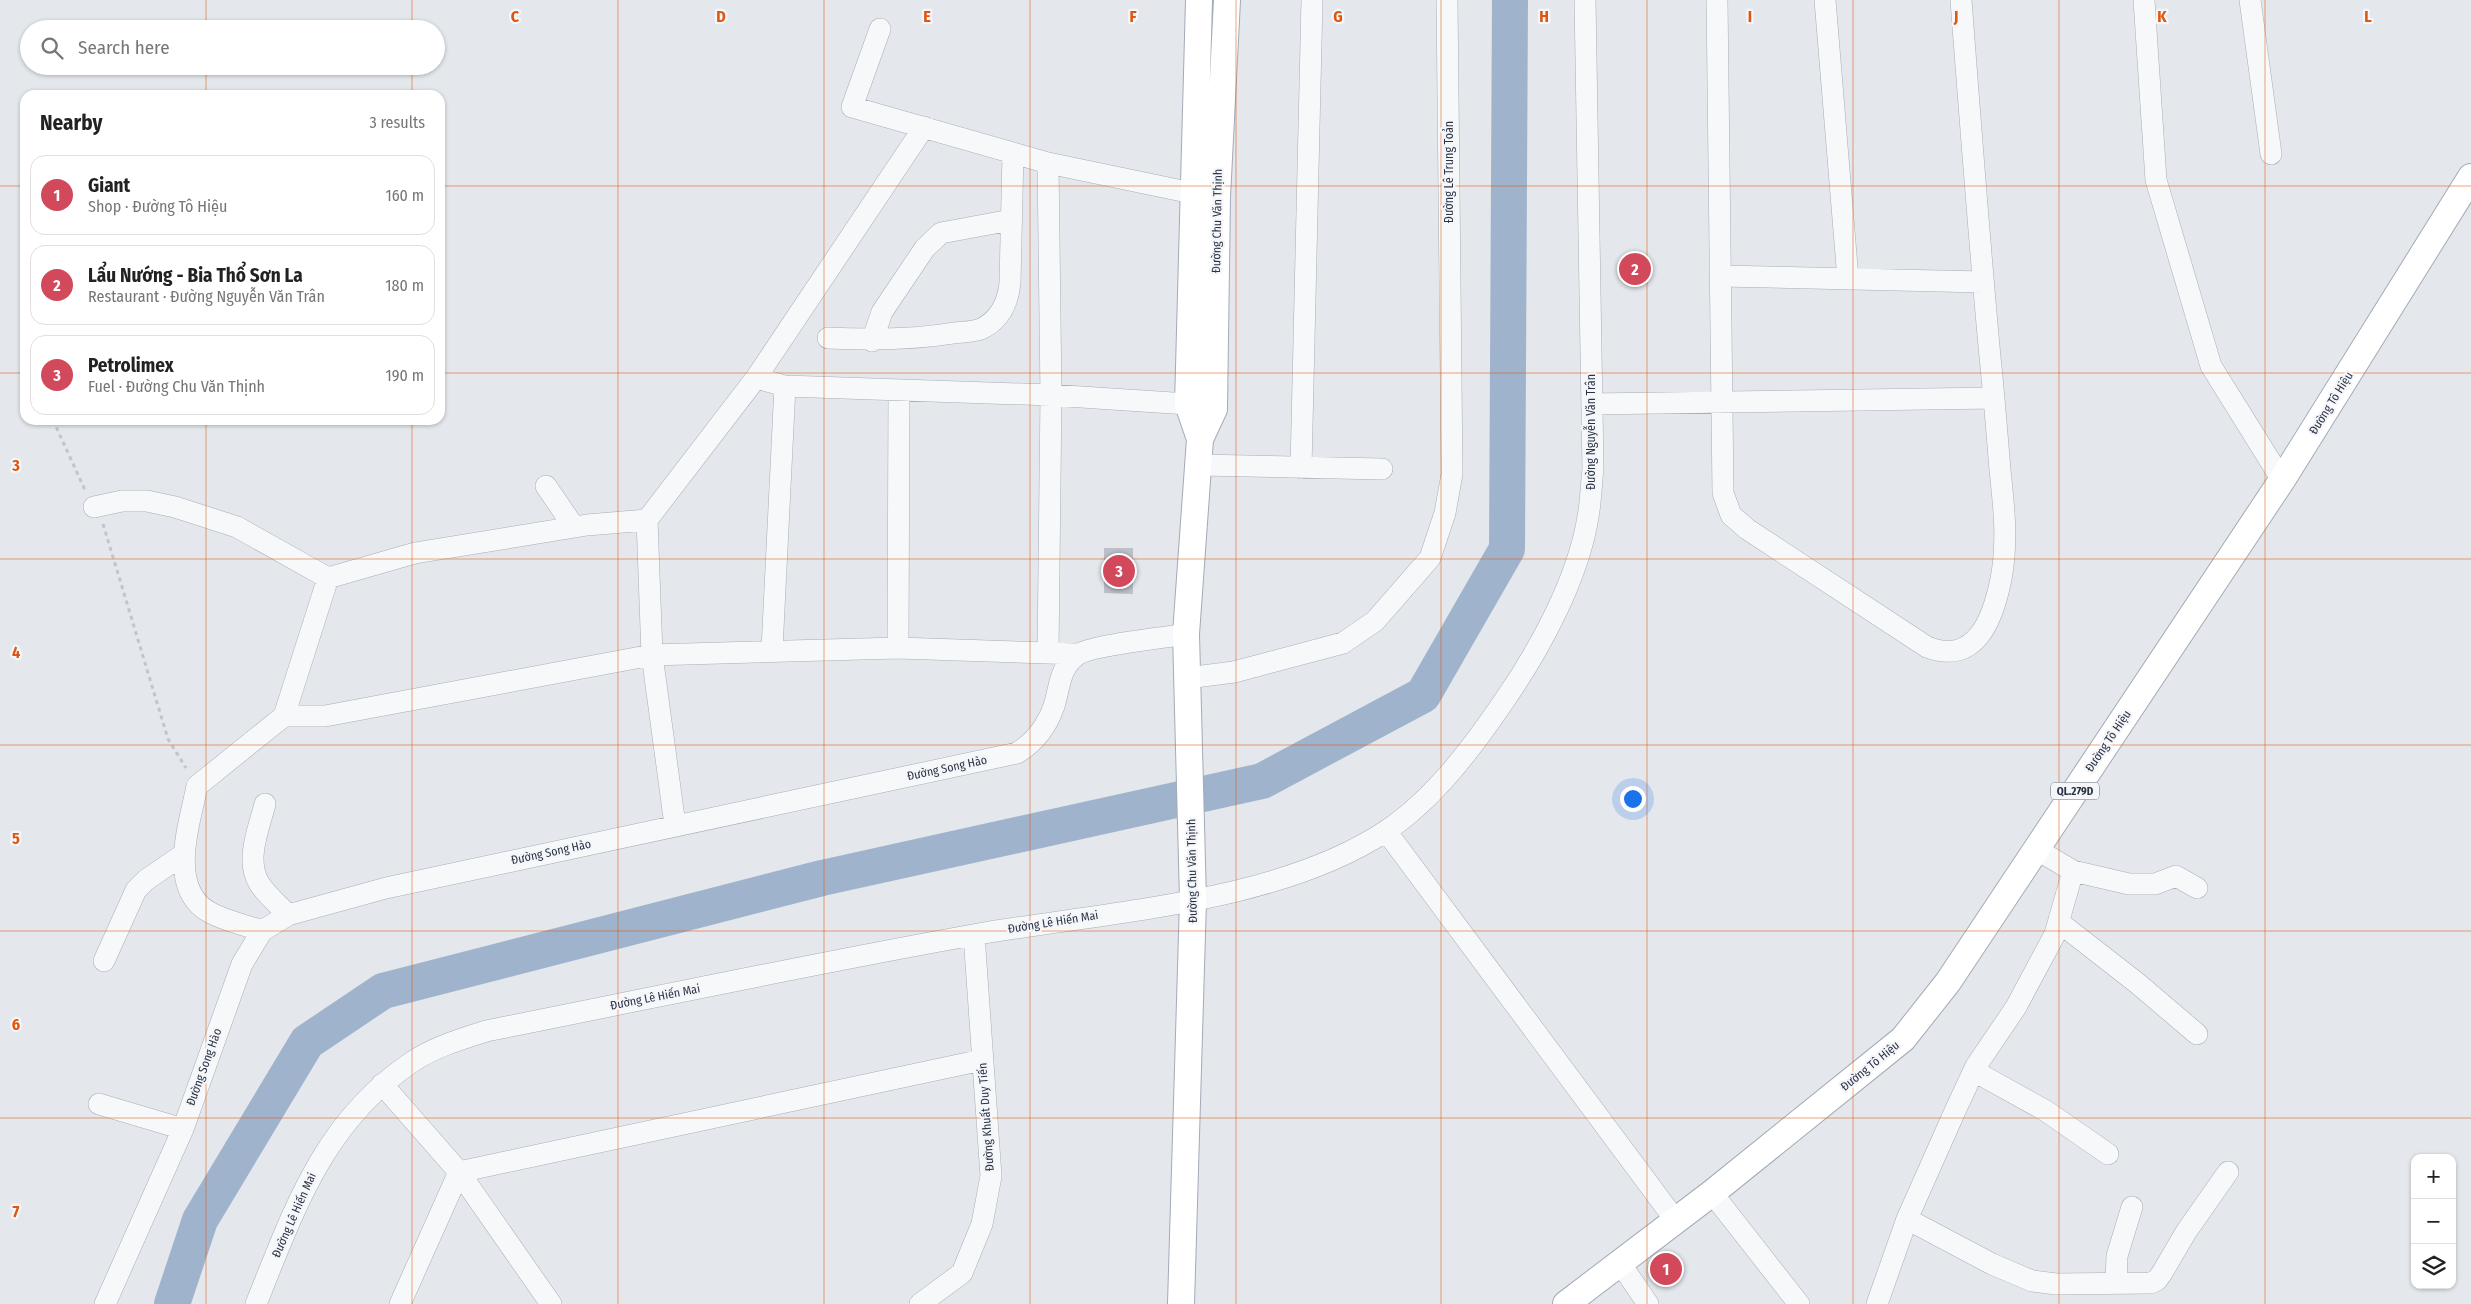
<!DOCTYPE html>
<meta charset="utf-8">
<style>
body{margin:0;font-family:"Fira Sans Condensed",sans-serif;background:#f6f6f6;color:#222}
.controls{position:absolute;right:15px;bottom:15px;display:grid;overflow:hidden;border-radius:10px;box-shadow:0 1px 4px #0004}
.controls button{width:45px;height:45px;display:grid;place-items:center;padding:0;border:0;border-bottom:1px solid #e0e0e0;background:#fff;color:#222;font:25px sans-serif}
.you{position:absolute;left:1632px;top:798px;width:18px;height:18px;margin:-12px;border:4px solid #fff;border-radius:50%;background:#1a73e8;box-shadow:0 0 0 8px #1a73e833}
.badge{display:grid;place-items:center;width:32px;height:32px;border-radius:50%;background:#d1495b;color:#fff;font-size:16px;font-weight:700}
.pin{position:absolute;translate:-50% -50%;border:2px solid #fff;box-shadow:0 1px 5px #0006}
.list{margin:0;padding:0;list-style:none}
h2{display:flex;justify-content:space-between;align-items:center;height:65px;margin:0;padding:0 20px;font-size:21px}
h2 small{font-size:16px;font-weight:400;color:#767676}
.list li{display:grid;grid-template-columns:32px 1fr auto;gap:15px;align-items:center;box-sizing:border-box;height:80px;margin:0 10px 10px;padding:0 10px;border:1px solid #e0e0e0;border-radius:15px}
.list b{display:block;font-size:19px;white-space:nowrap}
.list p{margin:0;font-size:16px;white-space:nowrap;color:#767676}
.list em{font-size:16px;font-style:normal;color:#767676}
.icon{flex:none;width:28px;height:28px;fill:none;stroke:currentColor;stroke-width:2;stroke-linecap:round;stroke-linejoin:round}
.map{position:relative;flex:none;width:2471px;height:1304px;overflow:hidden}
.search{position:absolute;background:#fff;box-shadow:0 1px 4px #0004;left:20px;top:20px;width:425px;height:55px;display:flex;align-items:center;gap:12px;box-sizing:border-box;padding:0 18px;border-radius:28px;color:#767676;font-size:19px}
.panel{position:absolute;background:#fff;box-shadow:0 1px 4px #0004;left:20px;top:90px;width:425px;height:335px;border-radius:15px}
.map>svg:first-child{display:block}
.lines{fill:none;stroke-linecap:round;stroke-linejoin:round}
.river{stroke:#9fb4cc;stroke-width:36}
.building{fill:#bbc0ca}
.minor-casing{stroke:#a9aeb7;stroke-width:22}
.major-casing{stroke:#a3abb8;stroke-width:28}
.path{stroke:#c2c5cb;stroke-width:3;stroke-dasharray:4 4;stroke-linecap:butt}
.minor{stroke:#f7f8fa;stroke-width:21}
.major{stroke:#fff;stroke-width:26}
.grid{fill:none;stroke:#df570f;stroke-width:1;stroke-opacity:0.55}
.labels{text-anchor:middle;stroke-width:4.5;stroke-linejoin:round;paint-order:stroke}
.shield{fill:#f4f6f9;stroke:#676e7b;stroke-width:1}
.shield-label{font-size:11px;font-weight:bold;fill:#2b3445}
.street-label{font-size:12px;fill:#2b3445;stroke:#f4f6f9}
.grid-label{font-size:16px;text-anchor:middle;font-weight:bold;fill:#df570f;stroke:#f4f6f9;stroke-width:4.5;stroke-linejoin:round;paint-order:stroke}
</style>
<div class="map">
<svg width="2471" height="1304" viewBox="0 0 2471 1304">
<rect width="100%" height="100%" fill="#e4e7ec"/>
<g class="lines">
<!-- river -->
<path class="river" d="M172 1304 200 1220 307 1042 383 991 822 878 1262 781 1423 695 1507 549 1510 0"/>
</g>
<!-- building -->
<path class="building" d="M1104 548H1133V594L1104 593Z"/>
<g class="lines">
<!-- minor casing -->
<g class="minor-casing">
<path id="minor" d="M1717 0 1723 493 1731 515 1747 529 1927 647C1976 666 1993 619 2001 579 2008 542 2004 507 2000 470 1997 433 1994 395 1990 357 1979 238 1970 119 1961 0
M1825 0 1848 279
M2144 0 2156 180 2211 366 2282 480
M2250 0 2271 154
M880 29 852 107 1048 163 1051 395 1048 653
M1048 163 1192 193
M1721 276 1983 282
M828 338C871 340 912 340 954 333 962 332 973 332 981 329 1000 320 1008 302 1010 283L1013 153
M872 341 882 312 925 248 941 233 1011 220
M756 378 785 386 1051 395 1188 404
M1592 404 1994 398
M1199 465 1382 469
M1301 468 1312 0
M546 486 574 527
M94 507 122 501H147L175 507 237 527 328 578 415 553 587 525 647 520 756 378 924 127
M647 520 652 655 675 825
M328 578 284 716H325L652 655 898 648 1078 654
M898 648 899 391
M772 650 785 386
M1187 678 1234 672 1343 643 1375 621 1430 558 1445 513 1452 474 1447 0
M265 804C259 828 245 860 259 883 266 895 279 905 288 915
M1386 831 1676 1221
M2073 871 2129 884H2155L2176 876 2197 888
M2060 923 2137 983 2197 1034
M262 931C245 925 226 921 211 913 166 890 190 823 197 786L284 716
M104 961 136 890 146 880 184 854
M1974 1071 2046 1111 2108 1154
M382 1084 459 1172 551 1304
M99 1104 183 1129
M1712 1193 1799 1304
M1907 1219 1992 1264 2032 1281 2056 1284 2151 1283 2157 1280 2162 1273 2186 1232 2228 1172
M1620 1263 1648 1304
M2116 1283 2117 1256 2132 1207
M105 1304 183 1129 242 964 262 931 288 915 386 888 1017 753C1035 742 1047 726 1054 706 1060 687 1059 668 1077 655 1091 645 1165 638 1186 634
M256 1304C294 1210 323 1122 412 1062 434 1047 461 1039 486 1031 648 999 810 964 973 935 1101 912 1276 904 1386 831 1434 799 1472 748 1504 701 1540 649 1578 579 1588 517 1591 501 1591 485 1593 469L1585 0
M400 1304 459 1172 982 1060
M920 1304 962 1273 982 1224 991 1176 974 935
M1877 1304 1907 1219 1955 1111 1976 1066 2016 1007 2055 934 2073 871 2036 849"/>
</g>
<!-- major casing -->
<g class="major-casing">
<path id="major" d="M1199 0 1188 404 1200 439
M1181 1304 1193 900 1186 634 1200 439 1214 409 1217 197 1227 0
M1566 1304 1712 1193 1903 1039 1948 982 2282 480 2471 177"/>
</g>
<!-- path -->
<path class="path" d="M53 420 85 490
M103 524 168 739 186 768"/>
<!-- minor -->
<use href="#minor" class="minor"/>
<!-- major -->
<use href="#major" class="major"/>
</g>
<!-- grid -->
<path class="grid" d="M206 0V29M412 0V29M618 0V1304M824 0V1304M1030 0V1304M1236 0V1304M1441 0V1304M1647 0V1304M1853 0V1304M2059 0V1304M2265 0V1304M206 66V95M412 66V95M0 186H25M440 186H2471M0 373H25M440 373H2471M206 420V1304M412 420V1304M0 559H2471M0 745H2471M0 931H2471M0 1118H2471"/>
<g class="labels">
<!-- shield labels -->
<rect class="shield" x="2051" y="782.5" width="48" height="17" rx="4"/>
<g class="shield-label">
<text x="2075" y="795">QL.279D</text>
</g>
<!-- street labels -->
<g class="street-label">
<text transform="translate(1449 172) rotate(-90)" y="4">Đường Lê Trung Toản</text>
<text transform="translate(1217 221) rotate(-89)" y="4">Đường Chu Văn Thịnh</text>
<text transform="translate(2331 403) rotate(-58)" y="4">Đường Tô Hiệu</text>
<text transform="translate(1591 432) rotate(-90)" y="4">Đường Nguyễn Văn Trân</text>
<text transform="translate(2108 741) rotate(-56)" y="4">Đường Tô Hiệu</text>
<text transform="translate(947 768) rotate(-12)" y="4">Đường Song Hào</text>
<text transform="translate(551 852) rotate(-12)" y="4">Đường Song Hào</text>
<text transform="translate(1192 871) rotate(-91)" y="4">Đường Chu Văn Thịnh</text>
<text transform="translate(1053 922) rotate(-9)" y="4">Đường Lê Hiến Mai</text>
<text transform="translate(655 997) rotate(-11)" y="4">Đường Lê Hiến Mai</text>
<text transform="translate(1870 1066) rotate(-39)" y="4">Đường Tô Hiệu</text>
<text transform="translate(204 1067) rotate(-70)" y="4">Đường Song Hào</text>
<text transform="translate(986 1117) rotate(-94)" y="4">Đường Khuất Duy Tiến</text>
<text transform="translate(294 1215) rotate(-66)" y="4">Đường Lê Hiến Mai</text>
</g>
</g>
<g class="grid-label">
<text x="515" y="22">C</text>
<text x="721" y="22">D</text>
<text x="927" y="22">E</text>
<text x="1133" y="22">F</text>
<text x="1338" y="22">G</text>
<text x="1544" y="22">H</text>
<text x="1750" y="22">I</text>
<text x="1956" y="22">J</text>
<text x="2162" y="22">K</text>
<text x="2368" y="22">L</text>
<text x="16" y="471">3</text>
<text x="16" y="658">4</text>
<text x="16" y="844">5</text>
<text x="16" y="1030">6</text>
<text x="16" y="1217">7</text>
</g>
</svg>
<div class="controls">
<button>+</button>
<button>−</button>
<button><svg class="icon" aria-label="layers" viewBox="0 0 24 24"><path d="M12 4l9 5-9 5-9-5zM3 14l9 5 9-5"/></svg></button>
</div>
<div class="you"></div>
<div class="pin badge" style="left:1666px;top:1269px">1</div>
<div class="pin badge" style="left:1635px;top:269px">2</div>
<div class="pin badge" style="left:1119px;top:571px">3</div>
<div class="search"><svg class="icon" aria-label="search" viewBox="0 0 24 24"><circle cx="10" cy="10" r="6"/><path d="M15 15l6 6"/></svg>Search here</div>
<section class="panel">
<h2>Nearby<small>3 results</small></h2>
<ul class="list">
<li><span class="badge">1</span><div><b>Giant</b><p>Shop · Đường Tô Hiệu</p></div><em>160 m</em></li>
<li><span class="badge">2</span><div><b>Lẩu Nướng - Bia Thổ Sơn La</b><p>Restaurant · Đường Nguyễn Văn Trân</p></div><em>180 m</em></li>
<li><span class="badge">3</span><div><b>Petrolimex</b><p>Fuel · Đường Chu Văn Thịnh</p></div><em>190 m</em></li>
</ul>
</section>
</div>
